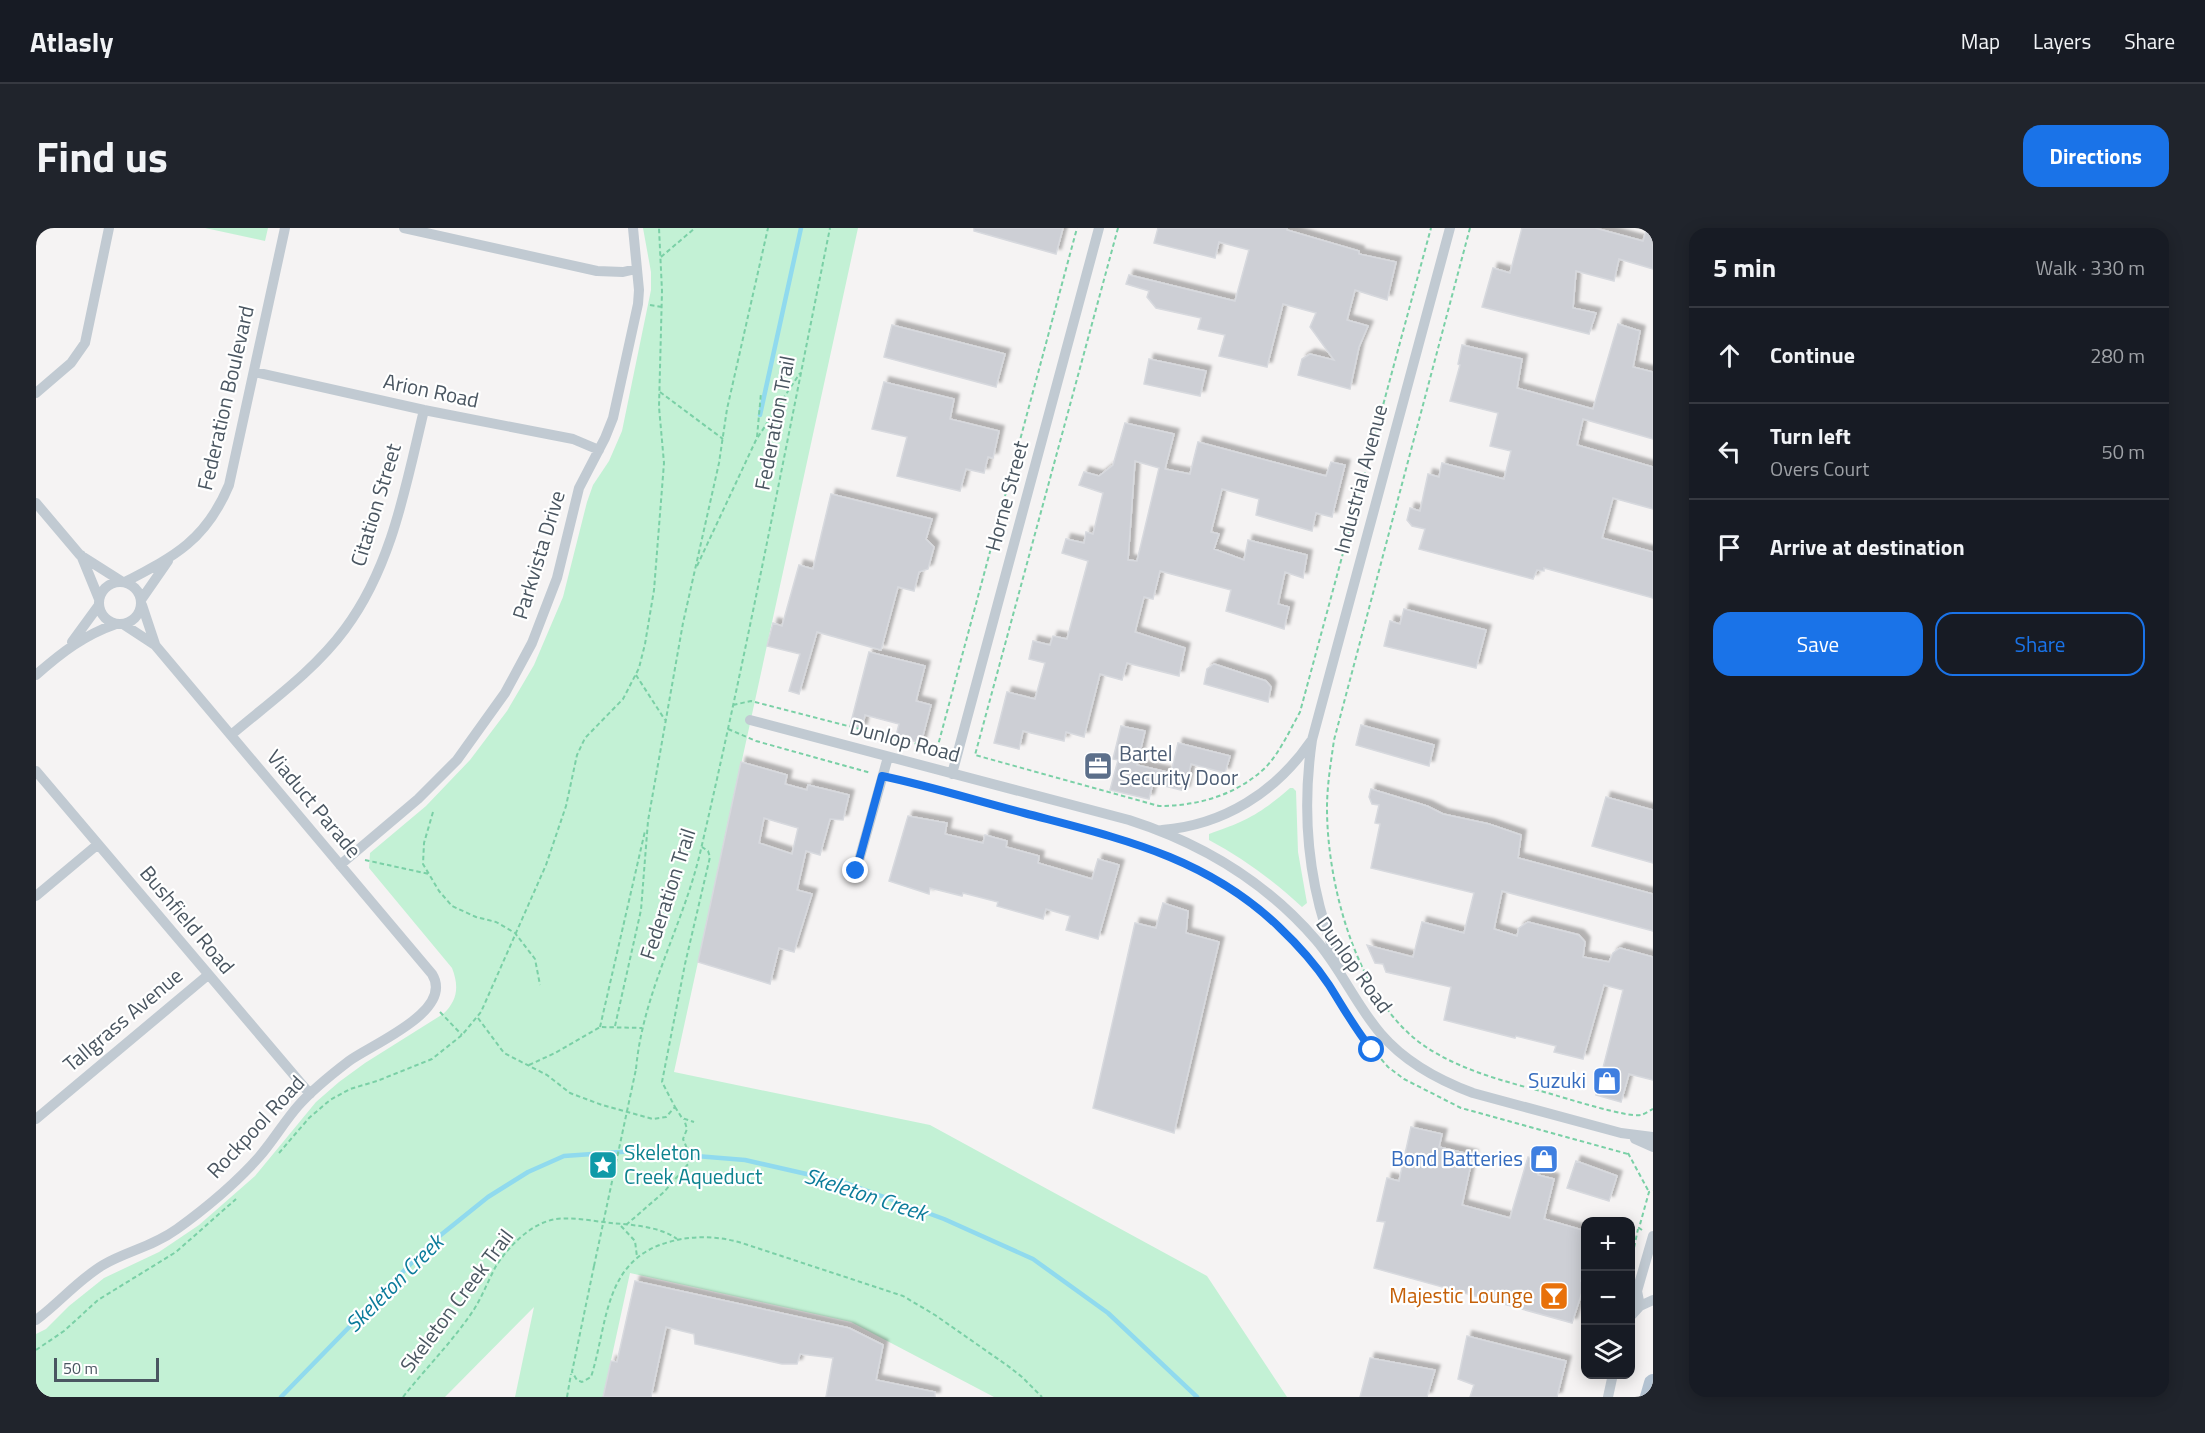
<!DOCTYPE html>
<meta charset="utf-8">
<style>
body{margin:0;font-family:"Titillium Web",sans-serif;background:#20242c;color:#f1f3f6}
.controls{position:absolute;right:18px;bottom:18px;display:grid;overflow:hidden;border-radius:12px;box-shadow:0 3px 15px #0003}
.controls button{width:54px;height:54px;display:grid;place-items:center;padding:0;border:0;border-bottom:2px solid #363941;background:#171b24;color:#f1f3f6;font:30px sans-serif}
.scale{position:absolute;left:18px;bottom:15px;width:105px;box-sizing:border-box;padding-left:6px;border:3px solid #4a5661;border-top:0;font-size:16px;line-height:21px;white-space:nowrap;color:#4a5661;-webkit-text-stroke:4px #fff;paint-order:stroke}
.stop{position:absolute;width:18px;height:18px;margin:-14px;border:4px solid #1a73e8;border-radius:50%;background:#fff}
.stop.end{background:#1a73e8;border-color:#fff;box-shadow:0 2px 6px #0008}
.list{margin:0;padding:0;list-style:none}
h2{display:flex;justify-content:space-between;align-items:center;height:78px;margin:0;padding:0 24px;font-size:26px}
h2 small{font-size:20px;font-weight:400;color:#9ea1a6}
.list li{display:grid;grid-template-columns:39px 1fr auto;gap:18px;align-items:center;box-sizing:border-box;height:96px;padding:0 24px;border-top:2px solid #363941}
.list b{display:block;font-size:22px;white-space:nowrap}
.list p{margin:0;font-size:20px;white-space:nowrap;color:#9ea1a6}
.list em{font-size:20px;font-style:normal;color:#9ea1a6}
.actions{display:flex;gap:12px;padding:18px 24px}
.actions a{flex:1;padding:14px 0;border:2px solid #1a73e8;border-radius:18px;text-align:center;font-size:21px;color:#1a73e8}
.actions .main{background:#1a73e8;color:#fff}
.icon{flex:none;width:33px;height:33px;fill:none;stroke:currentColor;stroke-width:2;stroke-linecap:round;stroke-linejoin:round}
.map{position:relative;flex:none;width:1617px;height:1169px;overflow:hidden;border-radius:18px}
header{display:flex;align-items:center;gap:36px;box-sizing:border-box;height:84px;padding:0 30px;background:#171b24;border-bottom:2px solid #363941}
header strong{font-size:28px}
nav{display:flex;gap:33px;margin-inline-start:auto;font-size:21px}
.intro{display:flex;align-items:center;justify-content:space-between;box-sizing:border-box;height:144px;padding:0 36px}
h1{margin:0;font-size:42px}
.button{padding:15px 27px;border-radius:18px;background:#1a73e8;color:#fff;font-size:21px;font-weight:700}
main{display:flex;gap:36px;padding:0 36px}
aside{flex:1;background:#171b24;border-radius:18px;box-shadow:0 3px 15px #0003}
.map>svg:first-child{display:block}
.green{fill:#c3f1d5}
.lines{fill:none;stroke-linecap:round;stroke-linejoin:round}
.stream{stroke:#90daee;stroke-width:4.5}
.building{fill:#cdcfd5;stroke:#d7d9de;stroke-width:1.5;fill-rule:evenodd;filter:url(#shadow)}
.path{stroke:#7ad0a6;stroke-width:2;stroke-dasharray:4.5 3;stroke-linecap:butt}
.minor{stroke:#c1cad2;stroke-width:10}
.primary{stroke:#b3c2d1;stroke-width:18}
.path-bridge{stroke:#7ad0a6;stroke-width:2;stroke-dasharray:4.5 3;stroke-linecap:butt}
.route{stroke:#1a73e8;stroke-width:8}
.labels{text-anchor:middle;stroke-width:4.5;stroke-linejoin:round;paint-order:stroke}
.street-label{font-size:21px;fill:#4a5661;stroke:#fff}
.service-label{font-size:21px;fill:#4e5e75;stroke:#fff;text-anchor:start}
.shop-label{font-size:21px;fill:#366cbe;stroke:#fff;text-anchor:end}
.culture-label{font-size:21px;fill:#0d838f;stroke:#fff;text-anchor:start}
.food-label{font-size:21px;fill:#c56008;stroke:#fff;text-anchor:end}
.water-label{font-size:22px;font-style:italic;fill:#0c7c9b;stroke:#fff}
</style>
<header>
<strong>Atlasly</strong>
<nav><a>Map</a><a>Layers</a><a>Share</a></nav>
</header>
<div class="intro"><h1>Find us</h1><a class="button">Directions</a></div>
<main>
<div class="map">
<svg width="1617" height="1169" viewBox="0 0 1617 1169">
<defs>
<filter id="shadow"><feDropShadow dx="5" dy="-5" stdDeviation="1.5" flood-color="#0004"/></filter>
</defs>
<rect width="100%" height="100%" fill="#f5f3f3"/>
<!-- green -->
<path class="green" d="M169 0H232L229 13Z
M607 0H822L638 844 894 897 1171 1048 1251 1169H958L815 1094 594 1045 567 1169H479L498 1079 409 1169H0V1106L10 1101 33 1078 68 1050 123 1024 163 997 219 948 280 874 303 854 329 835 407 786C422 772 423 758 416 740L333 640 334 625 390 578 434 532 471 483 498 437 527 369 551 274 557 257 573 233 586 203 615 62V44Z
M1254 560H1257L1260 563 1262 624 1271 675 1266 679C1238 653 1207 630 1173 612V606C1211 593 1224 586 1254 560Z"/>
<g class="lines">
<!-- stream -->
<path class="stream" d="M724 187 765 0
M245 1169 396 1014 452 969 492 944 528 928 599 923 709 932 810 955 908 991 997 1031 1072 1085 1161 1169"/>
</g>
<!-- building -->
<path class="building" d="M938 0H1027L1020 26 938 3Z
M1122 0H1251V2L1323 23V26L1360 34 1351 72 1319 62 1311 92 1332 98 1323 119 1314 161 1262 147 1266 131 1274 126 1298 132 1274 99 1280 85 1247 76 1231 139 1183 128 1189 107 1162 101 1165 90 1120 80 1111 69 1113 63 1090 56 1093 47 1199 73 1213 22 1183 14 1179 30 1118 15Z
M1486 0H1559L1607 13 1611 0H1617V41L1583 31 1578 53 1540 43 1537 80 1560 85 1553 106 1446 79 1457 40 1474 45Z
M1582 96 1604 103 1597 139 1617 144V211L1547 191 1541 217 1617 239V281L1577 270 1566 310 1617 324V370L1508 340V343L1501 342 1497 351 1383 321 1389 301 1376 298 1371 292 1374 280 1384 283 1392 246 1403 249 1406 235 1468 251 1475 223 1454 218 1462 185 1414 173 1424 137 1422 136 1426 117 1486 131 1481 160 1557 181Z
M856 97 969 126 960 159 848 129Z
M1113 131 1170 143 1164 168 1108 156Z
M848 154 918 171 914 191 963 203 957 230 952 229 948 245 930 241 924 263 861 248 871 209 836 201Z
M1089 195 1138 206 1129 241 1154 246 1162 214 1290 248 1295 234 1309 237 1296 289 1280 285 1276 303 1220 287 1223 271 1186 261 1175 304 1183 306 1178 321 1208 332 1212 312 1271 327 1267 350 1249 344 1242 376 1253 379 1248 401 1190 383 1195 362 1124 343 1117 371 1108 369 1099 404 1149 420 1143 448 1091 435 1086 452 1064 446 1048 509 1030 504 1028 513 987 503 983 521 958 515 971 464 999 471 1009 435 993 431 997 413 1014 417 1017 408 1031 411 1052 333 1026 325 1030 311 1048 315 1050 304 1057 306 1067 265 1043 257 1048 244 1063 248 1077 237ZM1099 233 1123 240 1101 333 1092 332Z
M795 266 896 291 890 311 898 319 892 341 883 344 878 363 862 359 845 422 781 404 763 466 753 463 764 426 731 418 737 395 746 398 763 337 777 341Z
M1368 381 1450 402 1440 440 1348 418 1354 393 1364 396Z
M833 424 889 438 880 473 895 477 885 515 860 508 863 496 829 487 826 501 814 498Z
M1178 436 1230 453 1235 459 1232 474 1168 456 1171 441Z
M1325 497 1398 517 1393 538 1320 517Z
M1085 498 1109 503 1101 537 1135 545 1142 515 1194 528 1189 545 1155 536 1149 563 1117 555 1113 571 1074 562 1082 532 1077 531Z
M705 534 751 547 749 556 771 562 772 557 813 567 807 592 794 591 784 627 770 623 761 662 776 666 758 724 743 720 734 756 662 734ZM728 590 762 600 756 626 723 615Z
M1335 561 1391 578 1407 586 1453 596 1485 607 1482 630 1617 666V703L1466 663 1458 701 1481 708 1483 700 1492 694 1543 707 1549 714 1547 729 1573 734 1577 725 1584 720 1617 729V852L1593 846 1585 874 1560 867 1587 762 1568 757 1547 831 1518 824 1520 818 1480 808 1479 810 1408 792 1415 759 1350 744 1347 736 1339 735 1331 717 1377 729 1386 694 1428 705 1438 665 1335 640 1344 596 1339 595 1343 577 1336 576 1333 569Z
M1570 569 1617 582V635L1556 618Z
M872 588 911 595 909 606 947 615 949 607 971 613 970 619 1003 628 1002 635 1056 651 1062 631 1083 637 1062 711 1030 702 1034 688 1010 681 1007 691 961 678 962 674 927 665 926 668 894 660 893 666 853 653Z
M1127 675 1152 683 1150 705 1183 714 1138 905 1057 880 1099 695 1120 700Z
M1375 899 1406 906 1403 919 1437 927 1426 977 1474 990 1492 929 1505 931 1502 947 1518 951 1508 991 1550 1003V1036L1545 1053 1549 1055 1536 1095 1338 1040 1349 994 1341 993 1351 950 1363 953Z
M1540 933 1581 948 1573 973 1531 960Z
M599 1053 813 1100 847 1117 840 1152 899 1164V1169H790L797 1130 764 1126 761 1136H746L659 1116 658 1106 630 1099 615 1169H567L575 1133 581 1134Z
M1431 1108 1530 1133 1521 1169H1434L1438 1157 1422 1151Z
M1334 1130 1399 1142 1391 1169H1324Z"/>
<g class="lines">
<!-- path -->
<path class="path" d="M1082 0 939 527 1123 578C1162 578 1201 567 1230 539 1244 524 1254 502 1264 484L1395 0
M1434 0 1298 512C1295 534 1291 557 1291 580 1291 657 1321 773 1390 819 1426 843 1471 854 1512 865 1529 870 1592 890 1605 887 1609 886 1613 883 1617 881
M625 29 659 0
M614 77 626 79
M624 164 687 211
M721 209 725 165
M661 338 720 212 764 145
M600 447 629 492
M697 477 715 473 901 521 1041 0
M692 501 720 513 835 545
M858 551 1084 610 1133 627 1168 644 1219 679 1260 717 1293 757 1320 802 1352 839 1368 851 1425 880 1592 926
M397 584 388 615 387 636 403 663 416 678 440 689 460 694 479 705 499 731 504 757
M329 632 393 646
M404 784 426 807
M442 790 468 825 511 847 534 865 566 877 617 891 630 889 639 879 626 854 649 736 674 629 672 623 666 619
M579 798 605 682 612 593 647 395 683 235 691 181 732 0
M564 799 609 603
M493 837 519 825 564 799 606 800
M600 841C607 763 648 696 665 621 713 415 752 207 794 0
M639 879 646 890 658 894
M243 925 273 890 294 872 314 861 341 853 396 831 426 807 445 784 510 637 530 578 541 527 549 510 587 471 603 440 609 416 618 362 628 235 623 179 626 63 623 0
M1592 925 1613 964
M590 997 628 964 653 935 655 930 647 911 651 901 648 891
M585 998 599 1013 601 1029
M1606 1002 1603 1000 1613 964 1617 963
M1595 1034 1602 1001
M558 1038 536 1144 541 1152 546 1154 555 1149C572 1096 567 1032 633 1014 657 1007 682 1008 706 1015L867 1068 899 1087 972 1138 986 1149 1006 1169
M0 1122 28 1103 62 1072 140 1024 200 971
M367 1169C390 1140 416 1114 437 1083 446 1069 452 1053 460 1038 473 1018 495 995 520 991 537 989 557 993 575 995 596 997 623 998 641 1011
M531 1169 535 1146"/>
<!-- minor -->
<path class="minor" d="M368 0 561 43 587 44 600 41
M218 144 388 182 537 211 563 222
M0 165 35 135 49 115 73 0
M0 275 44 327 85 353
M45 327 63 371
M63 375a21 21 0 1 1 42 0a21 21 0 1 1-42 0Z
M89 354C139 328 170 312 193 257L249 0
M105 372 132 333
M106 377 119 416
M36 414 63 377
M0 447C25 425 48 407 80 396
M714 492 1093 592C1165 615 1230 654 1280 712 1305 741 1320 777 1345 806 1369 834 1402 852 1437 865L1585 905 1617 909
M195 507C234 474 279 442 309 401 356 338 370 257 388 182
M0 543 274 866
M916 546 1063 0
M1126 602C1188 597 1240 564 1275 513
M304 637 382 571 421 532 469 465 496 415 521 350 543 260 569 210 577 190 602 76 603 62 597 0
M820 643 852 529
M0 668 61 617
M1303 736C1273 665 1265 588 1276 512L1414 0
M0 891 172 747
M1599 911 1617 919
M1604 1078 1601 1063 1617 1008
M1594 1089 1604 1078 1617 1072
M0 1092C23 1075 42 1052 67 1037 91 1023 116 1019 141 1001 170 980 199 956 223 929 237 913 248 894 262 878 276 862 296 846 313 833 336 816 419 783 396 746L119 417 87 396
M1572 1169 1577 1146"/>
<!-- primary -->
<path class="primary" d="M1613 1169 1617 1155"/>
<!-- path-bridge -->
<path class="path-bridge" d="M558 1038 600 841"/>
</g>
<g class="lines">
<!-- route -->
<path class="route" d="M820 643 846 548C894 558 941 573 988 585 1082 610 1169 628 1243 699 1261 716 1279 736 1293 757 1307 779 1319 801 1336 822"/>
</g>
<!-- icons -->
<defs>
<g id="office-square" transform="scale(1.5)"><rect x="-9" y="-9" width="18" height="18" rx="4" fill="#5c6f8a" stroke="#fff"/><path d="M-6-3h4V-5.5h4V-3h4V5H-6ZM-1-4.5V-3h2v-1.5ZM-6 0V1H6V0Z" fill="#fff"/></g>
<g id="shop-square" transform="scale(1.5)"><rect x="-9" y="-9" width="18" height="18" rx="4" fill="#3f7fe0" stroke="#fff"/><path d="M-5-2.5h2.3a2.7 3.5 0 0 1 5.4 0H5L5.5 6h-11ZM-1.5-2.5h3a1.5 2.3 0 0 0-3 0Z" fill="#fff"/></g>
<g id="sight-square" transform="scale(1.5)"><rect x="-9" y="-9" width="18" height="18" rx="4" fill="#0f9aa8" stroke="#fff"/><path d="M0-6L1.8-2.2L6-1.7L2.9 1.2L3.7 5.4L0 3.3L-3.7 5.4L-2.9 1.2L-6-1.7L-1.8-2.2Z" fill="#fff"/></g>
<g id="bar-square" transform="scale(1.5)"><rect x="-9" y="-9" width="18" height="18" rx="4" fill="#e8710a" stroke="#fff"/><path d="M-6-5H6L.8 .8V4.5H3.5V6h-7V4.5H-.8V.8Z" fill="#fff"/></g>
</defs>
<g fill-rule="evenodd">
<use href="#office-square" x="1062" y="538"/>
<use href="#shop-square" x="1571" y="853"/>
<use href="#shop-square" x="1508" y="931"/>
<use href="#sight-square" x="567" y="937"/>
<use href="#bar-square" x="1518" y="1068"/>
</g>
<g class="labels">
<!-- street labels -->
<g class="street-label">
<text transform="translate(395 163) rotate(12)" y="7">Arion Road</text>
<text transform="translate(190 170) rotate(-77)" y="7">Federation Boulevard</text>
<text transform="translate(739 195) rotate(-79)" y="7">Federation Trail</text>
<text transform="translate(1325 251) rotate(-75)" y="7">Industrial Avenue</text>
<text transform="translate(971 268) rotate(-75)" y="7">Horne Street</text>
<text transform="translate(340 277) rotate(-73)" y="7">Citation Street</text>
<text transform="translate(503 327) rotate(-73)" y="7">Parkvista Drive</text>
<text transform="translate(869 513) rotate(15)" y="7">Dunlop Road</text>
<text transform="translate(278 576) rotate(50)" y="7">Viaduct Parade</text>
<text transform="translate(632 666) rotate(-72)" y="7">Federation Trail</text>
<text transform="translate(151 692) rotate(50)" y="7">Bushfield Road</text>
<text transform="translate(1318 737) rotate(54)" y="7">Dunlop Road</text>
<text transform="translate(87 792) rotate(-40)" y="7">Tallgrass Avenue</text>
<text transform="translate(220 899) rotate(-47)" y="7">Rockpool Road</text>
<text transform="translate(421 1073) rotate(-53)" y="7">Skeleton Creek Trail</text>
</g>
<!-- service labels -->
<g class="service-label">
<text x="1083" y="533">Bartel<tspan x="1083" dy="24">Security Door</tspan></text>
</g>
<!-- shop labels -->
<g class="shop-label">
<text x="1550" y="860">Suzuki</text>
<text x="1487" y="938">Bond Batteries</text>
</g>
<!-- culture labels -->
<g class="culture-label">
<text x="588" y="932">Skeleton<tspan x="588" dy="24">Creek Aqueduct</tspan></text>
</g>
<!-- food labels -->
<g class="food-label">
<text x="1497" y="1075">Majestic Lounge</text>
</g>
<!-- water labels -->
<g class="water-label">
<text transform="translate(830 966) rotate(18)" y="8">Skeleton Creek</text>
<text transform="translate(358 1055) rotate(-45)" y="8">Skeleton Creek</text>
</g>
</g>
</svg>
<div class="controls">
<button>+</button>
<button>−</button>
<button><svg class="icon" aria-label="layers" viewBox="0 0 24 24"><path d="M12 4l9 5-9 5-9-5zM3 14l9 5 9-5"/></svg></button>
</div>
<div class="scale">50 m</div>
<div class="stop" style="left:1336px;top:822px"></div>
<div class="stop end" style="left:820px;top:643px"></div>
</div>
<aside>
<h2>5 min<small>Walk · 330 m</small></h2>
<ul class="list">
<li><svg class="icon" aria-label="ahead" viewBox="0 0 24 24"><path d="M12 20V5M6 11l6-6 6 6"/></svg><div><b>Continue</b></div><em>280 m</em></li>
<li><svg class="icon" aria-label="left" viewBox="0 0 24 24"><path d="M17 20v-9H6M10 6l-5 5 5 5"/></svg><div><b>Turn left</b><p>Overs Court</p></div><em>50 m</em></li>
<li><svg class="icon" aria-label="arrive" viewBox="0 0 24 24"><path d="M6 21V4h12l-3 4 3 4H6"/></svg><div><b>Arrive at destination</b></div></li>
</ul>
<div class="actions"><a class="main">Save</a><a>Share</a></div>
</aside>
</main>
